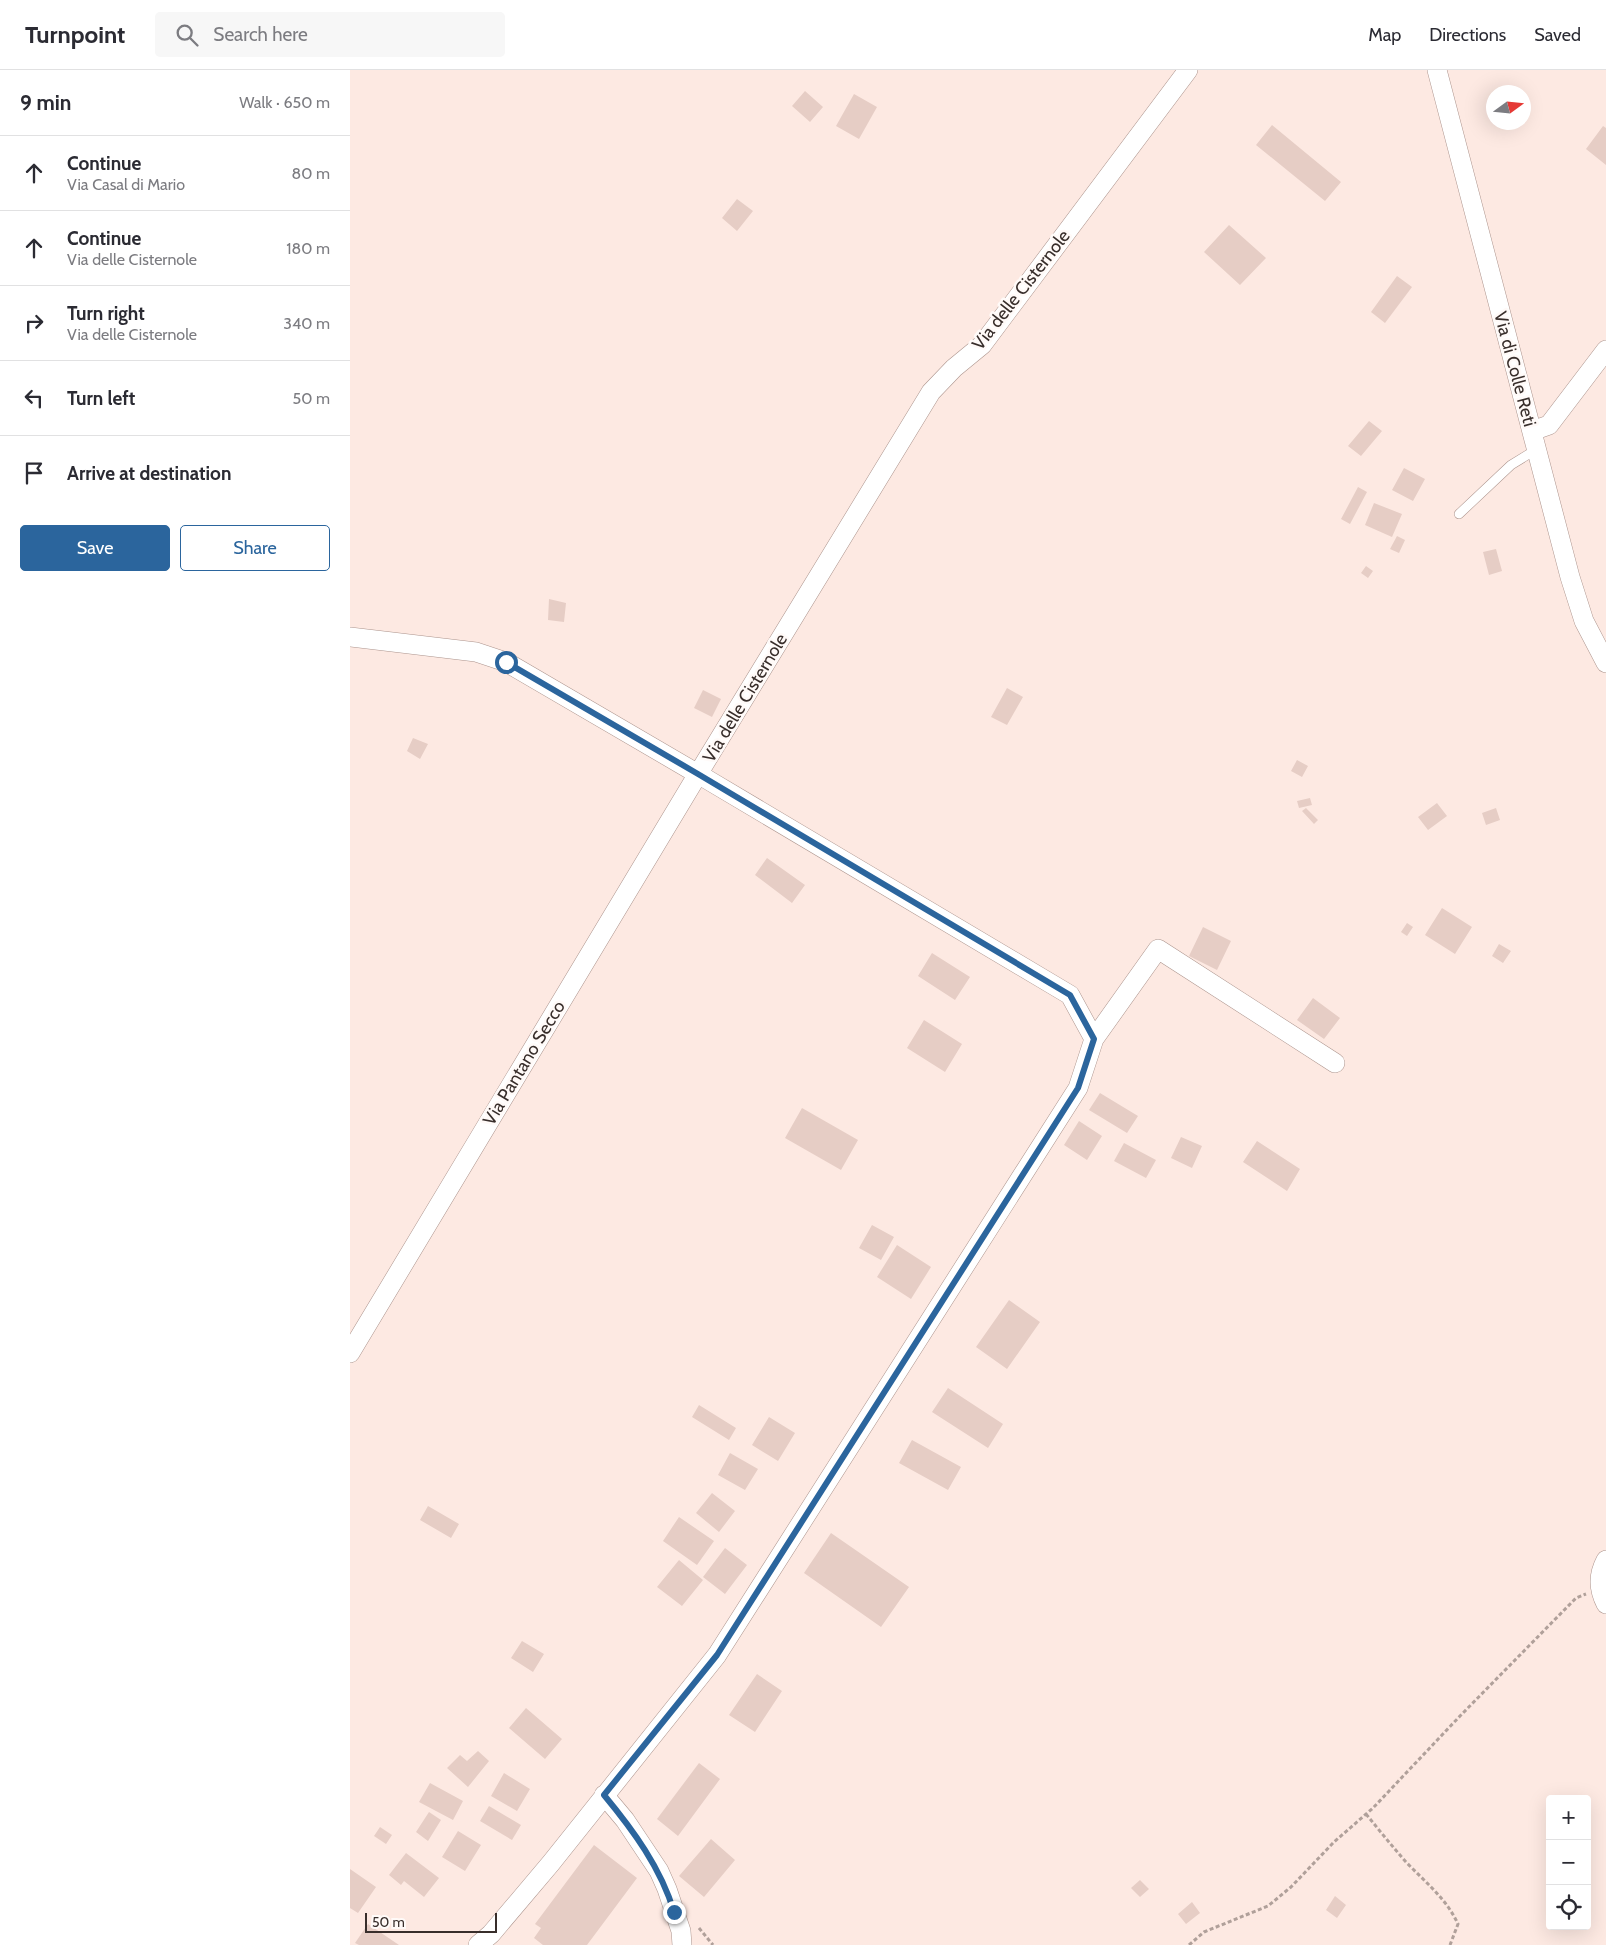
<!DOCTYPE html>
<meta charset="utf-8">
<style>
body{margin:0;font-family:Cabin,sans-serif;background:#f7f7f7;color:#2b2b33}
.controls{position:absolute;right:15px;bottom:15px;display:grid;overflow:hidden;border-radius:5px;box-shadow:0 5px 20px #0002}
.controls button{width:45px;height:45px;display:grid;place-items:center;padding:0;border:0;border-bottom:1px solid #e1e1e2;background:#fff;color:#2b2b33;font:25px sans-serif}
.compass{position:absolute;left:1136px;top:15px;width:45px;height:45px;border-radius:50%;background:#fff;box-shadow:0 5px 20px #0002;rotate:75deg}
.scale{position:absolute;left:15px;bottom:12px;width:132px;box-sizing:border-box;padding-left:5px;border:2px solid #382e2b;border-top:0;font-size:14px;line-height:18px;white-space:nowrap;color:#382e2b;-webkit-text-stroke:4px #fffaf8;paint-order:stroke}
.stop{position:absolute;width:15px;height:15px;margin:-11px;border:4px solid #2b659d;border-radius:50%;background:#fff}
.stop.end{background:#2b659d;border-color:#fff;box-shadow:0 1px 5px #0008}
.list{margin:0;padding:0;list-style:none}
h2{display:flex;justify-content:space-between;align-items:center;height:65px;margin:0;padding:0 20px;font-size:21px}
h2 small{font-size:16px;font-weight:400;color:#7c7c81}
.list li{display:grid;grid-template-columns:32px 1fr auto;gap:15px;align-items:center;box-sizing:border-box;height:75px;padding:0 20px;border-top:1px solid #e1e1e2}
.list b{display:block;font-size:19px;white-space:nowrap}
.list p{margin:0;font-size:16px;white-space:nowrap;color:#7c7c81}
.list em{font-size:16px;font-style:normal;color:#7c7c81}
.actions{display:flex;gap:10px;padding:15px 20px}
.actions a{flex:1;padding:11px 0;border:1px solid #2b659d;border-radius:5px;text-align:center;font-size:18px;color:#2b659d}
.actions .main{background:#2b659d;color:#fff}
.icon{flex:none;width:28px;height:28px;fill:none;stroke:currentColor;stroke-width:2;stroke-linecap:round;stroke-linejoin:round}
.map{position:relative;flex:none;width:1256px;height:1875px;overflow:hidden}
header{display:flex;align-items:center;gap:30px;box-sizing:border-box;height:70px;padding:0 25px;background:#fff;border-bottom:1px solid #e1e1e2}
header strong{font-size:24px}
nav{display:flex;gap:28px;margin-inline-start:auto;font-size:18px}
.search{width:350px;height:45px;background:#f7f7f7;display:flex;align-items:center;gap:12px;box-sizing:border-box;padding:0 18px;border-radius:5px;color:#7c7c81;font-size:19px}
main{display:flex}
aside{flex:1;background:#fff}
.map>svg:first-child{display:block}
.building{fill:#e6cdc5}
.lines{fill:none;stroke-linecap:round;stroke-linejoin:round}
.lane-casing{stroke:#ac948d;stroke-width:10}
.street-casing{stroke:#ac948d;stroke-width:20}
.path{stroke:#b0a09a;stroke-width:3;stroke-dasharray:4 2.5;stroke-linecap:butt}
.lane{stroke:#fff;stroke-width:9}
.street{stroke:#fff;stroke-width:19}
.route{stroke:#2b659d;stroke-width:6}
.labels{text-anchor:middle;stroke-width:5;stroke-linejoin:round;paint-order:stroke}
.street-label{font-size:18px;fill:#382e2b;stroke:#fffaf8}
</style>
<header>
<strong>Turnpoint</strong>
<div class="search"><svg class="icon" aria-label="search" viewBox="0 0 24 24"><circle cx="10" cy="10" r="6"/><path d="M15 15l6 6"/></svg>Search here</div>
<nav><a>Map</a><a>Directions</a><a>Saved</a></nav>
</header>
<main>
<aside>
<h2>9 min<small>Walk · 650 m</small></h2>
<ul class="list">
<li><svg class="icon" aria-label="ahead" viewBox="0 0 24 24"><path d="M12 20V5M6 11l6-6 6 6"/></svg><div><b>Continue</b><p>Via Casal di Mario</p></div><em>80 m</em></li>
<li><svg class="icon" aria-label="ahead" viewBox="0 0 24 24"><path d="M12 20V5M6 11l6-6 6 6"/></svg><div><b>Continue</b><p>Via delle Cisternole</p></div><em>180 m</em></li>
<li><svg class="icon" aria-label="right" viewBox="0 0 24 24"><path d="M7 20v-9h11M14 6l5 5-5 5"/></svg><div><b>Turn right</b><p>Via delle Cisternole</p></div><em>340 m</em></li>
<li><svg class="icon" aria-label="left" viewBox="0 0 24 24"><path d="M17 20v-9H6M10 6l-5 5 5 5"/></svg><div><b>Turn left</b></div><em>50 m</em></li>
<li><svg class="icon" aria-label="arrive" viewBox="0 0 24 24"><path d="M6 21V4h12l-3 4 3 4H6"/></svg><div><b>Arrive at destination</b></div></li>
</ul>
<div class="actions"><a class="main">Save</a><a>Share</a></div>
</aside>
<div class="map">
<svg width="1256" height="1875" viewBox="0 0 1256 1875">
<rect width="100%" height="100%" fill="#fde9e2"/>
<!-- building -->
<path class="building" d="M455 21 473 37 460 52 442 36Z
M504 24 527 37 509 69 486 56Z
M922 55 991 112 975 131 906 75Z
M1253 56 1256 58V95L1236 79Z
M387 129 403 141 387 161 372 148Z
M879 155 916 188 890 215 854 182Z
M1047 206 1062 217 1035 253 1021 242Z
M1019 351 1032 361 1011 386 998 376Z
M1054 398 1075 409 1063 431 1042 420Z
M1008 417 1017 422 1000 454 991 449Z
M1024 433 1052 444 1042 467 1015 455Z
M1047 466 1055 470 1049 483 1040 479Z
M1146 479 1152 501 1139 505 1133 482Z
M1016 496 1023 501 1018 508 1011 503Z
M199 529 216 533 214 552 198 550Z
M657 618 673 627 657 655 641 647Z
M353 620 371 629 362 647 344 638Z
M63 668 78 674 70 689 57 681Z
M947 690 958 696 952 707 941 701Z
M960 728 962 735 949 738 947 731Z
M1087 733 1097 746 1078 760 1068 747Z
M956 738 968 750 964 754 952 741Z
M1146 738 1150 750 1136 755 1132 743Z
M417 788 455 815 442 833 405 805Z
M1092 838 1122 857 1105 884 1075 865Z
M1057 853 1063 857 1057 866 1051 862Z
M853 857 881 871 867 900 839 886Z
M1149 874 1161 881 1153 893 1142 886Z
M582 883 620 907 605 930 568 906Z
M963 928 990 948 974 969 947 950Z
M574 950 612 974 595 1002 557 978Z
M750 1023 788 1046 777 1063 739 1040Z
M452 1038 508 1070 491 1100 435 1068Z
M729 1051 752 1066 737 1090 714 1075Z
M831 1067 852 1076 842 1098 821 1088Z
M907 1071 950 1099 937 1121 893 1092Z
M774 1073 806 1090 796 1108 764 1091Z
M522 1155 544 1167 531 1190 509 1178Z
M547 1175 581 1197 561 1229 527 1207Z
M659 1230 690 1252 657 1299 626 1277Z
M598 1318 653 1354 638 1378 582 1342Z
M349 1335 386 1358 379 1370 342 1347Z
M419 1347 445 1363 428 1391 402 1375Z
M562 1370 611 1397 598 1420 549 1393Z
M380 1383 408 1399 395 1420 368 1405Z
M362 1423 385 1441 369 1462 346 1443Z
M78 1436 109 1454 101 1468 70 1450Z
M329 1447 364 1471 347 1495 313 1471Z
M481 1463 559 1517 531 1557 454 1503Z
M375 1478 397 1495 375 1524 353 1507Z
M329 1490 353 1510 332 1536 307 1517Z
M172 1571 194 1584 183 1602 161 1588Z
M407 1604 432 1621 405 1662 379 1645Z
M176 1638 212 1669 195 1689 159 1658Z
M128 1681 139 1691 118 1717 97 1698 110 1685 117 1691Z
M349 1693 370 1709 328 1766 307 1749Z
M154 1703 180 1719 167 1741 141 1726Z
M80 1713 113 1731 103 1750 69 1732Z
M139 1736 171 1755 162 1770 130 1751Z
M79 1742 91 1750 78 1771 66 1762Z
M30 1757 42 1765 36 1774 24 1766Z
M108 1761 131 1775 115 1801 92 1787Z
M361 1769 385 1790 354 1827 329 1806Z
M244 1775 287 1808 237 1875H193L184 1868 191 1858 185 1854Z
M56 1783 89 1808 74 1827 54 1811 51 1815 39 1805Z
M0 1799 26 1817 8 1843 0 1838Z
M790 1810 799 1819 790 1827 781 1818Z
M985 1826 996 1835 987 1848 976 1840Z
M842 1832 850 1843 836 1854 828 1844Z
M18 1854 49 1875H9L5 1873Z"/>
<g class="lines">
<!-- lane casing -->
<g class="lane-casing">
<path id="lane" d="M1109 444 1161 395 1187 379"/>
</g>
<!-- street casing -->
<g class="street-casing">
<path id="street" d="M1087 0 1220 507 1234 551 1256 593
M1182 361 1199 355 1256 280
M0 567 126 582 156 592 348 704 0 1283
M744 969 808 879 985 993
M1256 1490C1248 1505 1248 1518 1256 1534
M254 1725 275 1750 309 1801 317 1819 331 1861 332 1875
M128 1875 141 1864 201 1793 367 1585 728 1018 744 969 720 925 348 704 581 322 604 298 632 275 838 0"/>
</g>
<!-- path -->
<path class="path" d="M1016 1744C1029 1760 1042 1776 1056 1792 1075 1812 1096 1828 1108 1854L1100 1875
M349 1858 363 1875
M839 1875 854 1862 918 1836 941 1817 984 1772 1023 1738 1110 1646 1226 1528 1236 1524"/>
<!-- lane -->
<use href="#lane" class="lane"/>
<!-- street -->
<use href="#street" class="street"/>
</g>
<g class="lines">
<!-- route -->
<path class="route" d="M156 592 348 704 720 925 744 969 728 1018 367 1585 254 1725C283 1760 311 1798 324 1842"/>
</g>
<g class="labels">
<!-- street labels -->
<g class="street-label">
<text transform="translate(671 220) rotate(-52)" y="6">Via delle Cisternole</text>
<text transform="translate(1165 299) rotate(75)" y="6">Via di Colle Reti</text>
<text transform="translate(395 628) rotate(-59)" y="6">Via delle Cisternole</text>
<text transform="translate(174 993) rotate(-59)" y="6">Via Pantano Secco</text>
</g>
</g>
</svg>
<div class="controls">
<button>+</button>
<button>−</button>
<button><svg class="icon" aria-label="locate" viewBox="0 0 24 24"><circle cx="12" cy="12" r="6"/><path d="M12 2v4M12 18v4M2 12h4M18 12h4"/></svg></button>
</div>
<svg class="compass" viewBox="-18 -18 36 36"><path d="M0-13l5 13h-10z" fill="#e53935"/><path d="M0 13l5-13h-10z" fill="#7c7c81"/></svg>
<div class="scale">50 m</div>
<div class="stop" style="left:156px;top:592px"></div>
<div class="stop end" style="left:324px;top:1842px"></div>
</div>
</main>
